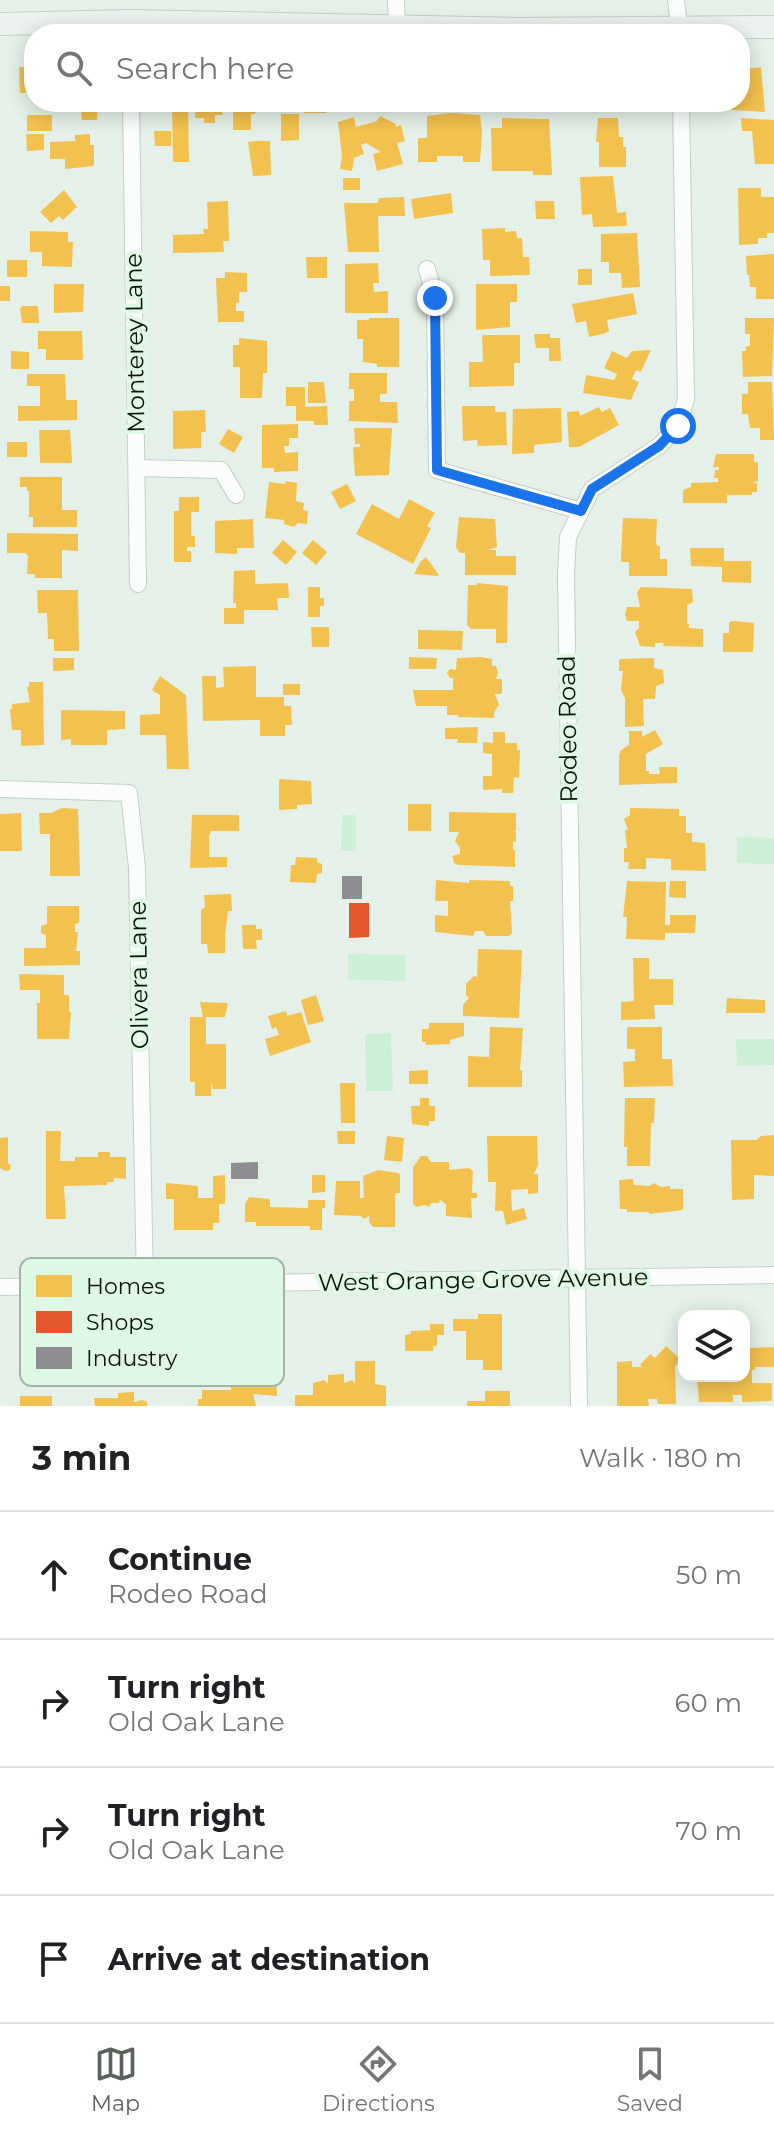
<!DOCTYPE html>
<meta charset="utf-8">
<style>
body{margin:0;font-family:Montserrat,sans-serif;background:#f2f2f2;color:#202124}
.controls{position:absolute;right:24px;bottom:24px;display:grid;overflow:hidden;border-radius:16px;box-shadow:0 4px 20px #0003}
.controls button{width:72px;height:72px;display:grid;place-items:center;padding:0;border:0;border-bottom:2px solid #e0e0e0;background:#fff;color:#202124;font:40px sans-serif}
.stop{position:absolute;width:24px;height:24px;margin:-18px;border:6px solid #1a73e8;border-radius:50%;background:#fff}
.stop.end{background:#1a73e8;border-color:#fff;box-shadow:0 2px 8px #0008}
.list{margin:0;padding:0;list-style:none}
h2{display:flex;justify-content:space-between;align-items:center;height:104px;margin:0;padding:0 32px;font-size:34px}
h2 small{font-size:26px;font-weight:400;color:#757577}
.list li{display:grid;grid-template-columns:52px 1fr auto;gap:24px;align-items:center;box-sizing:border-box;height:128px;padding:0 32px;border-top:2px solid #e0e0e0}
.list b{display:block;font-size:30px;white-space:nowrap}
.list p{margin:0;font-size:26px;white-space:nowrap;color:#757577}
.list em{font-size:26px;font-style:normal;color:#757577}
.icon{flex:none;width:44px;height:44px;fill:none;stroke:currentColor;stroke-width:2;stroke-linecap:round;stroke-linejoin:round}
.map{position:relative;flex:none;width:774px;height:1406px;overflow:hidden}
.search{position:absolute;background:#fff;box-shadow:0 4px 20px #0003;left:24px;right:24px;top:24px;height:88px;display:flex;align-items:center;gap:20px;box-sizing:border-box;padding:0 28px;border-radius:32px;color:#757577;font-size:30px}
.sheet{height:616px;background:#fff}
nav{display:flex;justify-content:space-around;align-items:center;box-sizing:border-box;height:112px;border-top:2px solid #e0e0e0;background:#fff;font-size:22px;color:#757577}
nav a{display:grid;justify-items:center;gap:4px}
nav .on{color:#59625b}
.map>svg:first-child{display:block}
.green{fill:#cdefd6}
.homes{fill:#f2c14e}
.shops{fill:#e4572e}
.industry{fill:#8d8d92}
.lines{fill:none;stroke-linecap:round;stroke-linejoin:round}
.street-casing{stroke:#c4cec7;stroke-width:18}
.secondary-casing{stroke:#c4cec7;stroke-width:24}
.street{stroke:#fbfdfc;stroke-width:16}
.secondary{stroke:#ecf2ee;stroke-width:22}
.route{stroke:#1a73e8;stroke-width:10}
.labels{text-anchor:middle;stroke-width:8;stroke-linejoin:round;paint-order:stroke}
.street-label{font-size:24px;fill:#0d150f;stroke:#dff7e5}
.key{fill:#dff7e5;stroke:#a0b3a5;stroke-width:2}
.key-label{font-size:22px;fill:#0d150f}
</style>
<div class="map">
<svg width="774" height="1406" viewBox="0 0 774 1406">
<rect width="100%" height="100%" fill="#e5f1e8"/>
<!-- green -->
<path class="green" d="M342 815H356V851H341Z
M737 837 774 838V864L737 863Z
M348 954 405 955V981L348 980Z
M391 1033 393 1091H366L365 1034Z
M736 1039H774V1065L737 1066Z"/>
<!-- homes -->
<path class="homes" d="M740 63H746V69L761 67 765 112 731 110V102H740Z
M19 67H34V93H20Z
M80 102H98L97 120H82Z
M160 102H188L189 162H173L172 105H160Z
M196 102H223L222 115H215V123H204V118H195Z
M233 102H258L255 114H251V130H233Z
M295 102H326V113H304V107H295Z
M450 113 480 115 482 132 480 162H463V156H437V162H418V138H427V116Z
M281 114H299V140L281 141Z
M27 115H52V131H27Z
M380 116 396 124 395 127 401 125 405 141 397 143 403 164 377 171 373 154 381 152 366 143 361 145 364 154 354 158 352 171 340 169 342 156 338 122 354 117 356 127 377 121Z
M502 118 549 119 552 175H533V171H492L491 128H502Z
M598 118H618L619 137H623V147H626V167H599V142H596Z
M741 118 774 120V164H755L752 131H742Z
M154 131H171V146H155Z
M26 134H44V150L27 151Z
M90 134V145H94V166L65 169V159H50V142L75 141V135Z
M256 141H270L271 175 253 176 248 142Z
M613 176 617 213 626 212 627 226 593 227 592 214 582 215 580 177Z
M343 178H360V190H343Z
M738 188H761V197H774V233H767V238H758V244L739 245Z
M64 190 77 207 63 220 59 216 51 223 40 212Z
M451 193 453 213 414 219 411 199Z
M404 197 405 216H378L379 252H348L344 203H378L379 198Z
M228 201 229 241H223L224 252 173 253V235L204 234 203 229H208L207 202Z
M535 201H554L555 219H536Z
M505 228V232L516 231 517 238H522L523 257H529L530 275 490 276V260H483L482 229Z
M30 231 68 232V242H73L72 267 42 266V252H30Z
M637 233 640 287 622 288 621 273H609V262H601V234Z
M774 254V299H756V287H750L749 275H747L746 256Z
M306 257H327V278H307Z
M7 260H27V277H7Z
M378 263 379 283H373L374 292 388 291V313H345V264Z
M578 269H592V285H578Z
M225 272 247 273V292H239V303H236V311H244V322H218L216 278H225Z
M54 284H84L83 312 54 313Z
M476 284H517V302H510V327L476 330Z
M0 286H10V301H0Z
M633 293 637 314 607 320 609 331 606 333 589 337 586 321 576 323 572 304Z
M22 306H38L39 323H22L20 309Z
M369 318H399V367H377V364L363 362V339H357V320H369Z
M745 318H774L772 376 743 377 742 351H746V346H750V334H745Z
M38 331H82L83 360H46V349H38Z
M534 334H550V338H560L561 361H549V348H536Z
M482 335H520V363H514V386L469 387V362H483Z
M239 338 267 341V373H263L262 398H240V367H233V345H239Z
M651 350 641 372 636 370 632 379 639 382 631 400 583 393 586 375 614 380 617 374 604 368 612 351 627 358 632 351Z
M11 351 29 352V369H11Z
M349 373H387V394H380V402H397L398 423 349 421V401H354V389H349Z
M27 374H65L66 400H77V420L18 421V406H40V386H27Z
M308 382H324L326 403H308Z
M748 382H772L774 440H760V428H750L748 414H742V394H748Z
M286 387H305V407L327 406 328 425H314V421H296V406H286Z
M462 406H495V412H506L507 445 478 446 477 440 463 441Z
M599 407 602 412 610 408 619 425 579 447H569L567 412 579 411 580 416Z
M561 408 562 442 534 445V453L512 454 513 409Z
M205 410 206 432H201V448L173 449V411Z
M298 424V438H289V446H284L285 453 298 452V471L274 472V468H262V425Z
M354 428H392L389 475 355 476 353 447H360V444H355Z
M228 429 243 437 234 453 219 444Z
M39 430H70L72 463H40Z
M7 442H27V457H7Z
M716 454H754V462H758V481L752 483H757V492H752V495H727V503H683V490L691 487V483L718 482V478H714L715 470H719V467H713Z
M20 477H62V510H77V527H33V517H29V491H27V487H20Z
M286 481 297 483 296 501 304 503 303 510 308 511 307 524 298 523 294 527 284 524V520L265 518 269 482 285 484Z
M347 484 356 501 340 509 331 492Z
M179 497H199V512H191V536H195V547H187V551H191V562H174V511H179Z
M409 499 435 513 427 526 431 528 413 564 356 534 372 504 399 519Z
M459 517 495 519 497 547 488 550H496V556H516V575H465V553H460L456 547Z
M623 518 657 519 656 541 657 546H660V559H667V576H629V562H621V557Z
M253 519 254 548H237V554L215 553V521Z
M7 533 78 534V551L62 550V578H35V574H27L28 556 25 553H7Z
M283 540 297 552 286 565 272 553Z
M313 540 327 552 316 565 302 553Z
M690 548H724V561H751V583L722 582V567L691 566Z
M426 557 439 575 437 576 414 574 421 561Z
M255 570V584L288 583 289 598H277L278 610H244V624H224V608H236V603H233L234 571Z
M477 583 508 586 507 643H496V629H471L467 625 468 585H477Z
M308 587H320V598H324V606H320V617H308Z
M641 587 692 589 693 602 687 605V624H689V628L703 629V647L663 646 664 643H655V647L640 646 635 632 639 628V621H627L625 614 627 607H640L637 592Z
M37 590H78L79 651H54V639H48L47 613H38Z
M734 621 754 623 753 652H723V633H729V622Z
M311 627H329V647H312Z
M418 630 463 631 462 650 418 649Z
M409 657 437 658 436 669H409Z
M481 657 492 659V666H496L498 672 496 679H502V694H495L499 705 494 712V718L458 717V715H447V706H416L413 690H453V678H450L447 673 450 669 456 670 457 658Z
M53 658H74V670L53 671Z
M654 658V668L663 670 664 683 656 686 655 699H643L644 726 625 727V698L621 690 623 671H619V659Z
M256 666V697H284V706H291L292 725H285V736H260V720L203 721 202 676H216V688L224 687 223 667Z
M160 676 186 695 189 769H167L166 735H140V715L160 714V695L152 690Z
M29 682H43L44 745 21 746V730H12L10 709H12V704L30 702 27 687H29Z
M283 684H300V695H283Z
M61 710 125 711V729L107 730V745H71V739L61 740Z
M478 727 477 743H457L458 739H445V728Z
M655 730 663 744 646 754V771H649V774H660L659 767H677V783L619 785V755L621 750 629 745V731H642V737Z
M493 732H505V743H517V750H520L519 778 514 777 513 793H502V789L483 790V776H492V754L483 753V742L493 743Z
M279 779 311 781 312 804 297 805V809L279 810Z
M408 804H431V831H408Z
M62 808 78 809 80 876H50V834H40L39 813H51Z
M630 808 679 809V816H686V833H692V842L705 843 706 871 671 870V859L646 858V869H628L629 862H624V848H627L625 830H628L624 819 630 815Z
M449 812 516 813V831L513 832H516V842L513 841V850H515V867L458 865 454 863 452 856 460 854V848L455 841 459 832H449Z
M21 813 22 851H0V814Z
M192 815H239V831H211L209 836V857H227V867L190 868Z
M296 857 317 858V862L322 864V873L317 874 316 883 290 882 291 865H295Z
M436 880 469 883V880L510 881V886H513V901H510L512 933 509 936H486L483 931H475L473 936 435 932V915L448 916V901H435Z
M627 881 666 882 665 925H670V915H696L695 933H665V940L626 939 627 917H623Z
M670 881H686V898L669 897Z
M231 894 232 911H228L225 936V953H208L207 944H201V910L205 907 204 895Z
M47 906H79V923L75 924V932H78L76 951H80V965L24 966V948H46V935L41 933V926L47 924Z
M242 925H256V929H262V940H256L257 949H243Z
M478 949 522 950 519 1018 463 1016V1005L469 998 466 995V984L474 976 477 977Z
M633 958H649V979H673V1005H654L655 1019 621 1020V1002L634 1001Z
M19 974 64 975V995H69V1012H71L69 1039H37V1003H40V990H20Z
M316 995 324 1021 308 1025 301 1000Z
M727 998 765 1000V1013H726Z
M200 1002 228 1003 225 1017H206V1044H226V1089H213L211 1082V1096H195V1082H190V1017H203Z
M286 1011 287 1016 301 1012 311 1042 270 1056 265 1039 279 1035 276 1027 272 1029 268 1016Z
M429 1023H464V1036L450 1040V1044L426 1045V1042H422V1029H429Z
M490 1027 523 1028 520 1070H522V1087H468V1056L489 1057Z
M627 1027H662V1059H672L673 1086 624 1087 623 1062 635 1061V1049H627Z
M428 1070V1084H409V1071Z
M340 1083H355V1123H341Z
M420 1098H429V1106H435V1121H429V1126L412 1124 411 1106H420Z
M625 1098H655L654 1123H651L650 1166H627V1147H624Z
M46 1131H61L60 1161H75V1157H98V1152H110V1157H126V1179L114 1178V1182H107V1185L64 1186 66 1219H46Z
M337 1131H355V1144H338Z
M774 1135V1176L754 1175V1199L732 1200 731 1140H756L761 1136Z
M387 1136 404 1138 402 1162 384 1160Z
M487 1136H537L538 1165 534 1174H538V1193L528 1194V1189L511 1190 512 1211 524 1208 527 1219 506 1225 503 1211H495L496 1182H488Z
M8 1137V1163L11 1166 10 1170 6 1171 0 1168V1138Z
M421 1156H427L431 1162H449V1170L469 1168 473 1171 472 1193H477V1198H471L472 1218 446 1216V1204L440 1200 439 1203H431L429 1207 425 1205 417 1207 413 1204V1167Z
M378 1170 398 1173 400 1175V1193H395V1227H373L369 1222V1216L364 1219 361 1216 334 1215 336 1181H360V1198H364L363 1176Z
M225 1175V1204H219V1223H213V1230H174V1199H166V1183L198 1186V1198H213V1176Z
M312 1175H325V1192L312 1193Z
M633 1179 634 1185 650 1186 654 1183 661 1187 670 1186V1189H683V1210L649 1214V1212H627V1209H620L619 1180Z
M249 1197 270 1199V1207L308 1208V1200H325V1208H322V1230H310V1226H256V1222H245V1204Z
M478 1314H502V1370H483V1360H466V1331H453V1319H478Z
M430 1324H444V1335H437V1346H433V1351H405V1335L411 1334V1331L430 1330Z
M666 1346 681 1360 675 1366 676 1404H658L657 1399H648L649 1406H617V1362L632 1361V1367H642L640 1365 650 1354 655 1358Z
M774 1347V1367H755V1370H752V1383H772V1401L742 1402V1395H733V1402H699L697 1377 744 1376V1351H749V1348Z
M266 1348H278V1357H282V1375H276L277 1396 253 1394 256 1406H198V1399H202V1390H231V1386H238V1381L261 1382V1379H265L263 1357H266Z
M355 1361H375V1384L386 1386V1406H295V1395H313V1383L324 1380 328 1384V1375L344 1374V1383L352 1380 355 1383Z
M485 1391H510V1406H467V1401H485Z
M134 1392V1402L142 1400 147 1402V1406H95L94 1398H118V1393Z
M20 1396H52V1406H20Z"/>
<!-- shops -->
<path class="shops" d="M349 903H369V937L349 938Z"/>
<!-- industry -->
<path class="industry" d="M342 876H362V899H342Z
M258 1162V1179H231V1163Z"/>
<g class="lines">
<!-- street casing -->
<g class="street-casing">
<path id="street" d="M396 0 397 28
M676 0 680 34
M131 102 138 584
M427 269 435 298 437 470 581 511
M137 468 221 470 236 495
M0 789 129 793 137 868 145 1286
M0 1287 774 1275
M579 1406 566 576 568 537 592 489 659 446 678 426 686 399 681 102"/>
</g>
<!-- secondary casing -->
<g class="secondary-casing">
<path id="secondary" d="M0 24 130 21 519 29 774 27"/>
</g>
<!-- street -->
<use href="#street" class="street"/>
<!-- secondary -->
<use href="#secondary" class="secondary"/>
</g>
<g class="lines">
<!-- route -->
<path class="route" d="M435 298 437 470 581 511 592 489 659 446 678 426"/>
</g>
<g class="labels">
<!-- street labels -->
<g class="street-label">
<text transform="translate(135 343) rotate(-91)" y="8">Monterey Lane</text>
<text transform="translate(568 729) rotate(-91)" y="8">Rodeo Road</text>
<text transform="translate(139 975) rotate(-91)" y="8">Olivera Lane</text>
<text transform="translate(483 1280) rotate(-1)" y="8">West Orange Grove Avenue</text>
</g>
</g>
<!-- legend -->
<rect x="20" y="1258" width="264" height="128" rx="12" class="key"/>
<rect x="36" y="1275" width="36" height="22" fill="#f2c14e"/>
<rect x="36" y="1311" width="36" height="22" fill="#e4572e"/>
<rect x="36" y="1347" width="36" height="22" fill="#8d8d92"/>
<g class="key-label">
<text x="86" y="1294">Homes</text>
<text x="86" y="1330">Shops</text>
<text x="86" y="1366">Industry</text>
</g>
</svg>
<div class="controls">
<button><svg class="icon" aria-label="layers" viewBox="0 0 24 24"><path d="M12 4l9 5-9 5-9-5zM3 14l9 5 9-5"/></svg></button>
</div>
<div class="stop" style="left:678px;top:426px"></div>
<div class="stop end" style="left:435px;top:298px"></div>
<div class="search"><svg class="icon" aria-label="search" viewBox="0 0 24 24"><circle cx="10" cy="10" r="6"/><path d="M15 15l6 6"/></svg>Search here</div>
</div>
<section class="sheet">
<h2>3 min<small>Walk · 180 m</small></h2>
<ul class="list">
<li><svg class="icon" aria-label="ahead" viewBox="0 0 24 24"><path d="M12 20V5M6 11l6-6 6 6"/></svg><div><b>Continue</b><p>Rodeo Road</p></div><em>50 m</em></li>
<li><svg class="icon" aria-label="right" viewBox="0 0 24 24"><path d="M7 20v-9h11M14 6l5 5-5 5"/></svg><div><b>Turn right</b><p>Old Oak Lane</p></div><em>60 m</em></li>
<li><svg class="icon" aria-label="right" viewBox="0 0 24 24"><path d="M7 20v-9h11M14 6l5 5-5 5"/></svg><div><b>Turn right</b><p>Old Oak Lane</p></div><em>70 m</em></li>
<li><svg class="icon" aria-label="arrive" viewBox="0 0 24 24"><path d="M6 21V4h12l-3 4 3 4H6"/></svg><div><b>Arrive at destination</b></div></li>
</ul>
</section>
<nav>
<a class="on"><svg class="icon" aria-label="map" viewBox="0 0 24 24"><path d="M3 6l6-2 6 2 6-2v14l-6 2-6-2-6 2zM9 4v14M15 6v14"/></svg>Map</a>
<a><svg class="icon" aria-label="directions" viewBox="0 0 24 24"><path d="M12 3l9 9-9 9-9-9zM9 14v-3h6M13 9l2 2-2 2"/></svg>Directions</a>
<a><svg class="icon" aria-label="saved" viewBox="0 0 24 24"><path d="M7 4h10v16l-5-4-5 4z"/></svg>Saved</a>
</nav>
